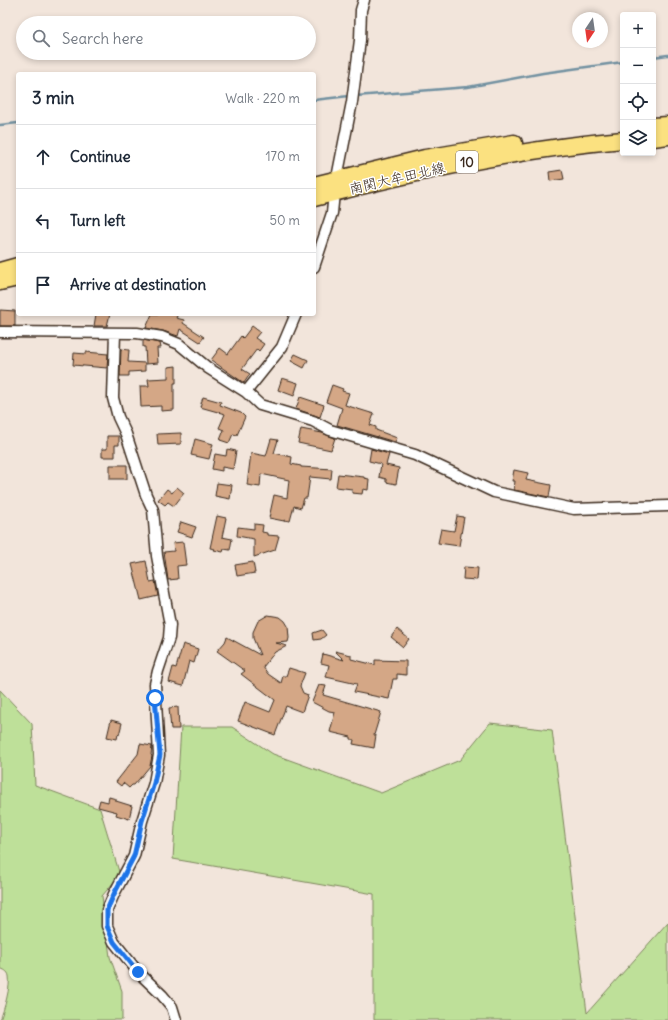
<!DOCTYPE html>
<meta charset="utf-8">
<style>
body{margin:0;font-family:Delius,"Klee One",sans-serif;background:#f6f6f7;color:#1f2937}
.controls{position:absolute;right:12px;top:12px;display:grid;overflow:hidden;border-radius:4px;box-shadow:0 2px 6px #0003}
.controls button{width:36px;height:36px;display:grid;place-items:center;padding:0;border:0;border-bottom:1px solid #e0e1e3;background:#fff;color:#1f2937;font:20px sans-serif}
.compass{position:absolute;left:572px;top:12px;width:36px;height:36px;border-radius:50%;background:#fff;box-shadow:0 2px 6px #0003;rotate:193deg}
.stop{position:absolute;width:12px;height:12px;margin:-9px;border:3px solid #1a73e8;border-radius:50%;background:#fff}
.stop.end{background:#1a73e8;border-color:#fff;box-shadow:0 1px 4px #0008}
.list{margin:0;padding:0;list-style:none}
h2{display:flex;justify-content:space-between;align-items:center;height:52px;margin:0;padding:0 16px;font-size:17px}
h2 small{font-size:13px;font-weight:400;color:#747a83}
.list li{display:grid;grid-template-columns:26px 1fr auto;gap:12px;align-items:center;box-sizing:border-box;height:64px;padding:0 16px;border-top:1px solid #e0e1e3}
.list b{display:block;font-size:15px;white-space:nowrap}
.list em{font-size:13px;font-style:normal;color:#747a83}
.icon{flex:none;width:22px;height:22px;fill:none;stroke:currentColor;stroke-width:2;stroke-linecap:round;stroke-linejoin:round}
.map{position:relative;flex:none;width:668px;height:1020px;overflow:hidden}
.search{position:absolute;background:#fff;box-shadow:0 2px 6px #0003;left:16px;top:16px;width:300px;height:44px;display:flex;align-items:center;gap:10px;box-sizing:border-box;padding:0 14px;border-radius:22px;color:#747a83;font-size:15px}
.panel{position:absolute;background:#fff;box-shadow:0 2px 6px #0003;left:16px;top:72px;width:300px;height:244px;border-radius:4px}
.map>svg:first-child{display:block}
.green{fill:#bee099;stroke:#7c855c}
.lines{fill:none;stroke-linecap:round;stroke-linejoin:round}
.stream{stroke:#7291a1;stroke-width:2.5}
.building{fill:#d4a786;stroke:#3b2a1e}
.minor-casing{stroke:#3b2a1e;stroke-width:13}
.primary-casing{stroke:#3b2a1e;stroke-width:19}
.minor{stroke:#fff;stroke-width:10}
.primary{stroke:#fbe180;stroke-width:16}
.route{stroke:#1a73e8;stroke-width:5}
.labels{text-anchor:middle;stroke-width:3;stroke-linejoin:round;paint-order:stroke}
.shield{fill:#fff;stroke:#766a62;stroke-width:1}
.shield-label{font-size:13px;font-weight:bold;fill:#3b2a1e}
.street-label{font-size:14px;fill:#3b2a1e;stroke:#fff}
</style>
<div class="map">
<svg width="668" height="1020" viewBox="0 0 668 1020">
<rect width="100%" height="100%" fill="#f2e5db"/>
<filter id="ink" filterUnits="userSpaceOnUse"><feTurbulence type="fractalNoise" baseFrequency=".025" numOctaves="2"/><feDisplacementMap in="SourceGraphic" scale="8" xChannelSelector="R" yChannelSelector="G"/><feConvolveMatrix kernelMatrix="1 2 1 2 8 2 1 2 1" color-interpolation-filters="sRGB"/></filter>
<g filter="url(#ink)">
<!-- green -->
<path class="green" d="M0 690 32 724 35 785 100 809 120 875 102 896 110 957 122 991V1020H0C4 1010 11 986 9 976 8 971 4 970 0 968Z
M490 723 552 730 587 1013 668 922V1020H374V894L173 859 181 727H232L273 754 381 793 460 760Z"/>
<g class="lines">
<!-- stream -->
<path class="stream" d="M653 57 668 55
M356 96 468 87 543 73 623 62
M314 100 349 96
M0 125 18 123"/>
</g>
<!-- building -->
<path class="building" d="M562 170 564 179 550 181 549 172Z
M0 310 15 311V326H0Z
M96 314H110L107 326H94Z
M152 314H178L176 318 184 320 183 323 204 337 200 342 180 329 178 336 163 331 146 328Z
M252 326 260 332 255 338 264 344 259 351 257 349 242 369 250 374 244 383 211 360 220 348 228 354 241 336 243 338Z
M143 340 160 343 161 348H157L158 363 146 364 145 347H143Z
M121 349 129 350 128 362 145 363V371L129 372V376H120Z
M86 352 108 354 107 368 73 365 74 353 86 354Z
M295 354 308 360 304 368 291 361Z
M176 366V383H174V410L161 411V406L141 407 140 386H149L148 379 168 378V367Z
M282 378 298 383 294 396 278 390Z
M332 385 343 389 342 391 349 393 345 405 374 414 370 425 376 427V430L397 438 395 442 337 425 342 408 326 402Z
M203 397 221 402 220 405 241 413 245 417 237 435 233 434 229 443 220 440 224 430 219 428 225 414 200 407Z
M300 397 324 405 320 417 296 409Z
M301 429 322 433 335 438 331 450 298 443Z
M181 433V444L158 445 157 434Z
M107 436H119V445H115V457H102V449H107Z
M195 439 213 444 209 459 191 455Z
M271 439 278 440 274 453 292 457 291 464 301 466V467L332 469 331 479 310 477 307 498H304L301 508 294 506 290 521 284 520V521L269 518 274 495 287 498 289 480 261 474 260 487 247 485 251 453 266 456Z
M227 449 236 451 233 469 222 467V471L212 469 215 454 226 456Z
M371 449 389 454 386 465 399 468 396 484 386 482V479L379 477 381 464 369 461Z
M110 465H127V479H110Z
M514 470 528 473 526 480 551 485 549 497 514 490 515 481H512Z
M338 474 364 477V478L369 479 368 490 363 489 362 494 352 493V489L336 487Z
M217 483 232 485 230 499 215 496Z
M177 487 184 493 174 506 168 502 165 505 158 500 167 489 172 493Z
M217 516 226 518 222 537 232 539 230 550 224 549 223 552 214 550 215 549 210 548Z
M457 516 464 517 459 546 438 543 441 529 454 531Z
M181 522 196 527 192 537 177 532Z
M254 524 263 525 262 532 267 533V535L279 536 275 550 254 557V539L237 536 238 527 254 529Z
M183 542 186 565 177 566 178 579 168 580 164 552 174 551 173 543Z
M146 561 150 582 155 581 158 596 141 600 132 564Z
M253 562 255 573 237 576 235 565Z
M464 567 478 568 477 580 463 579Z
M268 615 280 617 285 621 288 626 289 638 288 642 276 643 287 646 275 652 263 667 268 674 281 683 283 676H286L289 668 305 673 300 686 303 693 308 695 302 712 286 706 275 735 238 721 245 702 270 712 275 700 241 674 245 671 217 651 225 642 227 637 260 655 253 638V632L258 621Z
M397 629 409 639 403 647 391 637Z
M322 630 326 635 321 639 314 640 313 633Z
M183 644 198 649 194 663 189 661 183 686 169 682 173 667 176 668Z
M335 651 351 655V659L375 665V660L406 661V675L397 674V679H393L389 699 354 692 357 684 326 677 329 665 321 663 323 654 344 660Z
M319 685 326 686 323 695 381 712 374 735H376L374 748 353 744 354 740 351 739V737L330 732 335 712 329 711 312 702Z
M178 707 179 729H171L169 708Z
M111 720 122 723 119 735 118 734 117 739 107 737Z
M140 744 152 746 151 755 152 756 150 766 134 785H132L129 788 123 783 121 786 116 782 138 754Z
M109 797 116 799V801L132 806 129 819 116 815 117 812 98 807 100 800 108 802Z"/>
<g class="lines">
<!-- minor casing -->
<g class="minor-casing">
<path id="minor" d="M314 267 332 213 334 193 352 102 360 40 361 10 364 0
M0 332 137 333 162 337 179 344 208 368 246 392 260 405 313 421 330 430 415 455 494 492 574 509 668 506
M115 333 113 398 118 417 126 434 146 495 153 510 157 556 170 625 169 638 158 671 155 684 159 755 154 783 142 821 134 856 114 894 107 910V926L114 942 138 972 162 995 172 1007 176 1020
M246 392 282 347 296 314"/>
</g>
<!-- primary casing -->
<g class="primary-casing">
<path id="primary" d="M653 126 668 125
M653 138 668 136
M314 185 425 158 514 143
M314 198C416 171 518 149 623 140
M0 271 18 266
M0 282 18 278"/>
</g>
<!-- minor -->
<use href="#minor" class="minor"/>
<!-- primary -->
<use href="#primary" class="primary"/>
</g>
</g>
<g class="lines" filter="url(#ink)">
<!-- route -->
<path class="route" d="M138 972 114 942 107 926V910L114 894 134 856 142 821 154 783 160 755 155 698"/>
</g>
<g class="labels">
<!-- shield labels -->
<rect class="shield" x="456" y="151" width="22" height="22" rx="3"/>
<g class="shield-label">
<text x="467" y="167">10</text>
</g>
<!-- street labels -->
<g class="street-label">
<text transform="translate(397 178) rotate(-13)" y="5">南関大牟田北線</text>
</g>
</g>
</svg>
<div class="controls">
<button>+</button>
<button>−</button>
<button><svg class="icon" aria-label="locate" viewBox="0 0 24 24"><circle cx="12" cy="12" r="6"/><path d="M12 2v4M12 18v4M2 12h4M18 12h4"/></svg></button>
<button><svg class="icon" aria-label="layers" viewBox="0 0 24 24"><path d="M12 4l9 5-9 5-9-5zM3 14l9 5 9-5"/></svg></button>
</div>
<svg class="compass" viewBox="-18 -18 36 36"><path d="M0-13l5 13h-10z" fill="#e53935"/><path d="M0 13l5-13h-10z" fill="#747a83"/></svg>
<div class="stop" style="left:155px;top:698px"></div>
<div class="stop end" style="left:138px;top:972px"></div>
<div class="search"><svg class="icon" aria-label="search" viewBox="0 0 24 24"><circle cx="10" cy="10" r="6"/><path d="M15 15l6 6"/></svg>Search here</div>
<section class="panel">
<h2>3 min<small>Walk · 220 m</small></h2>
<ul class="list">
<li><svg class="icon" aria-label="ahead" viewBox="0 0 24 24"><path d="M12 20V5M6 11l6-6 6 6"/></svg><div><b>Continue</b></div><em>170 m</em></li>
<li><svg class="icon" aria-label="left" viewBox="0 0 24 24"><path d="M17 20v-9H6M10 6l-5 5 5 5"/></svg><div><b>Turn left</b></div><em>50 m</em></li>
<li><svg class="icon" aria-label="arrive" viewBox="0 0 24 24"><path d="M6 21V4h12l-3 4 3 4H6"/></svg><div><b>Arrive at destination</b></div></li>
</ul>
</section>
</div>
